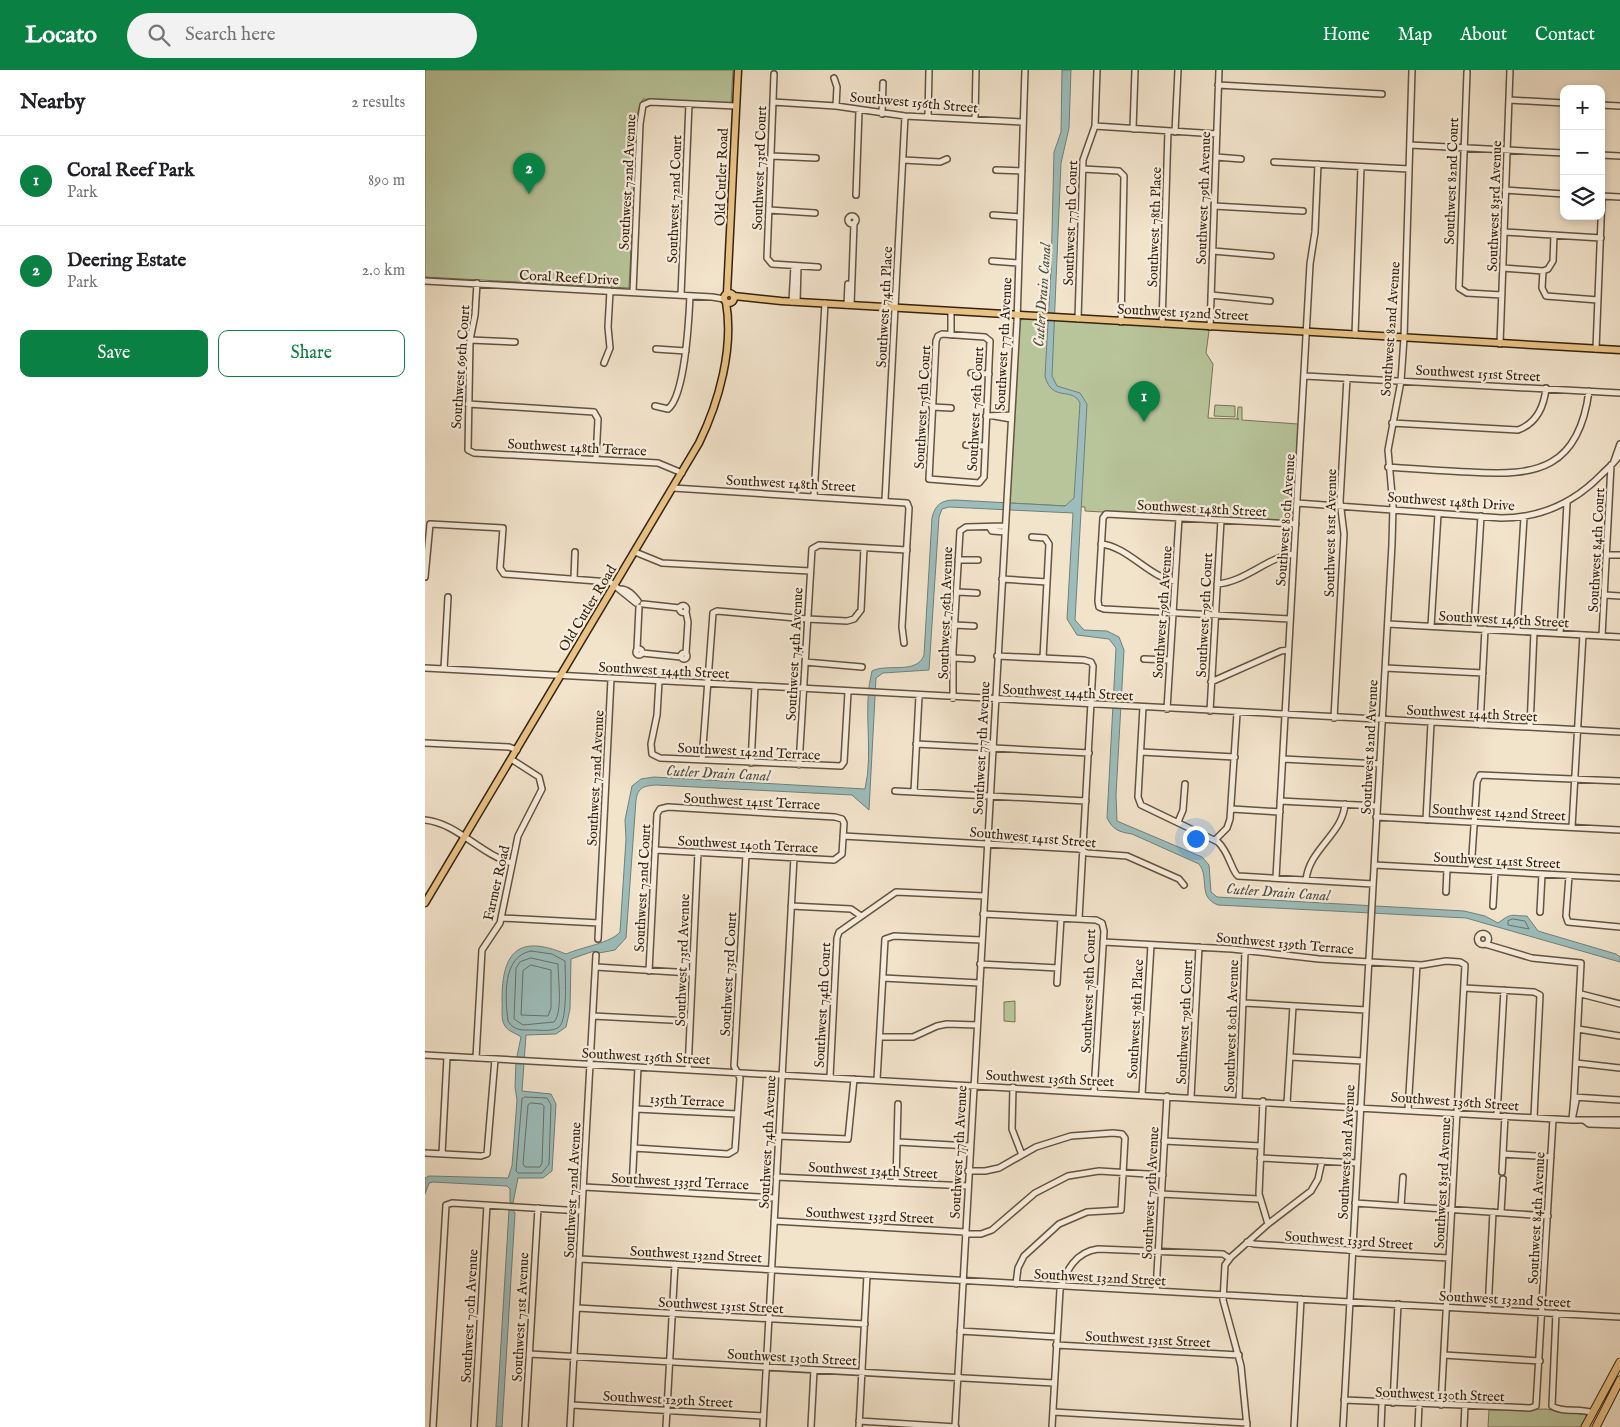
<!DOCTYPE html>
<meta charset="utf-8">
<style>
body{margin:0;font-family:"IM FELL English",serif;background:#f2f2f2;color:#202124}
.controls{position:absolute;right:15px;top:15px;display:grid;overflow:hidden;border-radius:10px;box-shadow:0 2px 8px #0003}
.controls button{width:45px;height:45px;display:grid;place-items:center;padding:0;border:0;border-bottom:1px solid #e0e0e0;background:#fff;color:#202124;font:25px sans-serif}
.you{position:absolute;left:770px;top:768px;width:18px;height:18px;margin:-12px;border:4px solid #fff;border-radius:50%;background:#1a73e8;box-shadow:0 0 0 8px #1a73e833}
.badge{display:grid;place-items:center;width:32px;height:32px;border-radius:50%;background:#0b8043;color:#fff;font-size:16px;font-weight:700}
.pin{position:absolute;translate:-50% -41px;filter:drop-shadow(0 1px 2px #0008)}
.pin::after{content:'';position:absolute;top:26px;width:18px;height:15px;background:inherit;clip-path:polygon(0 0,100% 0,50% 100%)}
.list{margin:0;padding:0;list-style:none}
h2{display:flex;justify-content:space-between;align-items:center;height:65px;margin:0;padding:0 20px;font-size:21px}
h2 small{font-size:16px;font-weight:400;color:#757577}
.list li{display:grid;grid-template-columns:32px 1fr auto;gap:15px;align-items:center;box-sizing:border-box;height:90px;padding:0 20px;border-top:1px solid #e0e0e0}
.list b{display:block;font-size:19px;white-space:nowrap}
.list p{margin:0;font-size:16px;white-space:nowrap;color:#757577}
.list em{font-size:16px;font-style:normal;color:#757577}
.actions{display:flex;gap:10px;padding:15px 20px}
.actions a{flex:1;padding:11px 0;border:1px solid #0b8043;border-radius:10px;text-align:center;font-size:18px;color:#0b8043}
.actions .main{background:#0b8043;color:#fff}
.icon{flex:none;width:28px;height:28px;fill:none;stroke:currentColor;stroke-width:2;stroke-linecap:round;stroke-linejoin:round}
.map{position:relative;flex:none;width:1195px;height:1357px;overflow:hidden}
header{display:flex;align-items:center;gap:30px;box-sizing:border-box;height:70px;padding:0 25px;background:#0b8043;color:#fff}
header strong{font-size:24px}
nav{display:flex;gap:28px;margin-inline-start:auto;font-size:18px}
.search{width:350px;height:45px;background:#f2f2f2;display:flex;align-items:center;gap:12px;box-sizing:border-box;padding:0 18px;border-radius:28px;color:#757577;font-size:19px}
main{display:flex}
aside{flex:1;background:#fff}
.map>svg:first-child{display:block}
.green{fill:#b8c49a;stroke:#767455}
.water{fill:#9cbdbb;stroke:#727f77}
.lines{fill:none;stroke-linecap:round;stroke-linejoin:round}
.shore{stroke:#687066;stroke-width:1}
.minor-casing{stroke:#63533f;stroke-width:8}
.major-casing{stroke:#332310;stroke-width:9}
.highway-casing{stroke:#332310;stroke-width:9}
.minor{stroke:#f7eddd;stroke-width:5}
.major{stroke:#e9c286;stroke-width:6}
.highway{stroke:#e9c286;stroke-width:7}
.labels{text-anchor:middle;stroke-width:4.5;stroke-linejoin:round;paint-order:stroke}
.street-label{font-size:14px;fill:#332310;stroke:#f7eddd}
.water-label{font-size:15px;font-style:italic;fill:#525143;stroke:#f7eddd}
</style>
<header>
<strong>Locato</strong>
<div class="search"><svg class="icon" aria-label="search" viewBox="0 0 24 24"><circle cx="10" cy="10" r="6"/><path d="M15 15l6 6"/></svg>Search here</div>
<nav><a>Home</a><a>Map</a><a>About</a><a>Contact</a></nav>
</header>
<main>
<aside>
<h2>Nearby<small>2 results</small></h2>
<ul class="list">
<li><span class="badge">1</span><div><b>Coral Reef Park</b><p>Park</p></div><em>890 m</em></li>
<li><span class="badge">2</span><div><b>Deering Estate</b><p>Park</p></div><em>2.0 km</em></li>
</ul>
<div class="actions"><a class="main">Save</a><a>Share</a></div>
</aside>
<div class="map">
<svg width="1195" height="1357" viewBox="0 0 1195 1357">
<rect width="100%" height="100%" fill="#f2e3cb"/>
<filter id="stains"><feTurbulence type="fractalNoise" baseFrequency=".004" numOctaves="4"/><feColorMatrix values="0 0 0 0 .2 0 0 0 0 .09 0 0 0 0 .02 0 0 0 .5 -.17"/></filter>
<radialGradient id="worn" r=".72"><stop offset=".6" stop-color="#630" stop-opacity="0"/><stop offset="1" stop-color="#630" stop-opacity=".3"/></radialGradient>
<!-- green -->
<path class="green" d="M0 0H308L306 34 218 29 213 41 204 218 0 207Z
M603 248 780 258 784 261 781 283 788 294 783 348 814 349H812L813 337H817V350L873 354 869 448 866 453 660 441V437L584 433 595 252 597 249Z
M790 335 810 336V347L789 346Z
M590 931V952L579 951V932Z
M1121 1339 1162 1345 1156 1357H1063L1064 1340Z"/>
<!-- water -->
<path class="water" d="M637 0H646L644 58 636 93 627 306 632 316 655 323 662 334 650 550 659 560 682 561 694 567 699 580 691 725 692 751 777 787 784 795 786 822 792 827 1039 841 1060 846 1073 853C1088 842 1085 846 1102 846L1113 861 1191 884 1195 887V892L1041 848 793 835C772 827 785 808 774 794L707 764C694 762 688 760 682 748L691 578 684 569 652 565 642 549 648 443 524 437 517 439 514 447 504 600 458 603 451 608 444 740 427 725 231 715C219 716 213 717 211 730L201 868 190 880 174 883 169 881 146 889 145 939 141 957 131 964 101 965 97 1021 126 1024 131 1034 127 1101 118 1108H93L88 1133 85 1132V1119L82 1116 8 1112 4 1113 0 1124V1108L4 1106 83 1108 87 1096 92 1030 90 1017 91 991 96 967C91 963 84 962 80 956 75 949 78 938 77 930 77 882 93 864 141 884 157 877 186 873 195 862L201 769 200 750 207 716 216 709 229 707 440 719C449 681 437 639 447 601 462 593 492 605 499 585L507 448C510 435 516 430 530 430L640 436 649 428 655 333C647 316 627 333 620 306L626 201 629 82 636 62Z
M84 1140H88L90 1143 77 1357H71Z"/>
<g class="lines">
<!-- shore -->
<path class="shore" d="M1088 849 1100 851 1104 859 1083 855V851Z
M106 881 127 884 140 891C140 903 143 950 134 957 127 962 115 960 107 960 97 960 89 961 83 951 80 928 77 886 106 881Z
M106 888 133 894C133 908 138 942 129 952L98 955 89 949 91 898 95 892Z
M106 895 126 900V938L123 946 96 945 98 901Z
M100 1027 122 1028 126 1035 124 1094 117 1103H93L91 1101 97 1029Z
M106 1033 117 1034 119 1036 117 1093 115 1097H100L98 1094 103 1035Z"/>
<!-- minor casing -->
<g class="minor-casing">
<path id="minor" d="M1042 2 1034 218 1042 223 1077 225
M349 4 342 188 347 194 393 197
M409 8 412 17 411 36
M793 15 957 24
M1084 30 1139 33
M348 32 411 36 480 46 598 52
M1176 35 1195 36
M457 44 458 13
M503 47 504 0
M550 49 551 0
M670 56 792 64
M708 59 710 0
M750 62 753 0
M985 75 1139 83
M1176 85 1195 86
M346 86 391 88
M791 87 816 89
M478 90 515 92 522 89
M849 92 984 99
M658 99 694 101 699 106 696 252
M571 100 597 101
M1080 120 1139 124
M431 125 434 41
M1176 126 1195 127
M789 136 878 141
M344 140 390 143
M568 145 595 147
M423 150a4 4 0 1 1 8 0a4 4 0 1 1-8 0Z
M1079 162 1176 168
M788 181 846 186
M567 191 593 193
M1078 198 1118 201 1123 199 1128 191 1129 165
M1118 201 1117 218 1121 226 1173 230
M0 211 287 227 299 229
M52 213 50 245 45 270 43 380 49 383 233 393 257 403
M208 222 215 54 218 35 225 32 311 36
M256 225 264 34
M786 225 845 231
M367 232 369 196
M372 232 373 196
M422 235 423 214
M426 235 429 153
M526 241V265
M653 249 658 90 670 56 672 0
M737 254 743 61
M785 257 794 0
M517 264 560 267 565 271 559 407 554 413 504 409 511 271 513 266Z
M930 265 936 97
M45 270 90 272
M1075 274 1085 0
M231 279 261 281
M1171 279 1177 126
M179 293 185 278 183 257 185 221
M546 303 564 304
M880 306 1195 323
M43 334 169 342 173 349 171 389
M230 336 243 339C260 326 264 248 265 226
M507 337 526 338
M561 346 586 345
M569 346 586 349
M967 353 1093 360C1112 353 1119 337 1121 318
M541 375 560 376
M1189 391 1195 374
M963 397C990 399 1017 401 1044 402 1113 407 1154 398 1164 321
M248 418 482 433 484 438 477 557 479 573
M389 426 400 233
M460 430 480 46
M872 433 1076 448C1116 448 1149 433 1177 404 1183 398 1191 392 1195 384
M565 458 567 461 580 462
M607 467 620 468 624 474 618 588
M676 474C704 477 723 507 750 511
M210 482 237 493 385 501
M1182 485H1195
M533 490H553
M0 507 5 454 78 458 75 498 79 504 185 512 211 533
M149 509 150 482
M577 509 622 512
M792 514C820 512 841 488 868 484
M195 519C203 519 208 525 213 531
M533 522 552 523
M1180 525 1195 526
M218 534 255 538
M254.5 539a3.5 3.5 0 1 1 7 0a3.5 3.5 0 1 1-7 0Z
M865 549 679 539 674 537 673 531 678 448 681 444 871 454
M963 554 1195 567
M529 555 549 556
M1006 556 1013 444
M1049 559 1056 446
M1092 561 1099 447
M1135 563 1142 433
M1177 566 1186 395
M211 582a3 3 0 1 1 6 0a3 3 0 1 1-6 0Z
M212 579 214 537
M256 586a3 3 0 1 1 6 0a3 3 0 1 1-6 0Z
M217 583 256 587
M261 583 263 552 261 542
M572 586 659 590 666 592 668 596 654 849
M529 588 547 589
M719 589 744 590
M380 592 437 597
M0 598 1195 662
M960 598 1058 603
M19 599 23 527
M234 611 232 645 226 674 227 684 235 688 416 696 419 692 423 622
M786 612 856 581 863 580
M528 628V581L535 461 541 457 580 456
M718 637 713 727 716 735 793 772C804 782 807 802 813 806L948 814
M742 639 754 448
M785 641 796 450
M909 648 919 464 915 431 922 308
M1055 655 1060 559
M1105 657 1109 562
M0 673 84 677 92 680
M491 674 664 683
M716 682 810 687
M858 689 955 694
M277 690 288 543 292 541 382 549 422 551 429 549 436 540 439 478
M326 693 330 616
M374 695 387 479 394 475 482 480
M470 721 661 731
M489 722 494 626
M855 731 952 736
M807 739 855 742
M951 747 1195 760
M0 750C32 753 56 785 87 793
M1001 750 1006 653
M753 752 758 740 760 714
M1147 757 1158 565
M418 766 654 779 662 783 702 786 754 809 759 815
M790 770 802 758 805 749 812 643
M949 795 1195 808
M1046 800 1052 712 1055 705 1195 711
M1144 806 1141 846 1143 852 1195 857
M851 808 885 194 890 162 893 94
M881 810C884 779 918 764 920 734
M1021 822 1022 799
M366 836 426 839 436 846
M1068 836 1070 801
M1115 842 1117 804
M558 844 671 850 677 853 679 861 669 1022
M77 848 174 853
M1052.5 869a5.5 5.5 0 1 1 11 0a5.5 5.5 0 1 1-11 0Z
M173 869 186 609
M678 872 807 879 894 889 997 895 1021 891 1035 892 1040 895 1016 1335
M1060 874 1107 888 1156 893 1149 1027 1195 1030
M555 894 633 898
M171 897 266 903
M224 901 232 744 235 739 243 737 410 747 417 749 419 753 417 784 409 790 230 780
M458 908 554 913
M632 913 636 848
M1039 918 1109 922 1115 925 1109 1047
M1156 924 1195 934
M819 933 941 940
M168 946 265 951
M1153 959 1195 966
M455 967H488L512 956 522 954 552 955
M0 985 1147 1050H1195
M865 987 938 991
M51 988 57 880 75 853 93 766 117 719 114 707 86 689
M1151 993 1195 998
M263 1000 273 782
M405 1007 412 868 414 862 471 822 559 826
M452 1010 460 869 469 866 556 870
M588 1017 587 1059 597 1085
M717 1025 726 875
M766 1027 774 877
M1149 1027 1151 1031 1147 1050Z
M814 1030 820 882
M838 1031 834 1124 843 1154
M862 1033 868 936
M211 1039 312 1044
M983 1040 992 895
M1072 1045 1079 920
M1160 1051 1164 1054 1195 1055
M353 1066 423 1069 429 1009
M739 1071 836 1076
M473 1072 545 1076
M209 1078 303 1084 310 1080 315 1008 309 996 321 785
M0 1083 56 1086 62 1084 70 989
M17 1084 22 987
M1078 1084 1126 1087
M835 1088 932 1093
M543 1101H560L574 1098 611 1077 646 1066 688 1063 697 1064 700 1068 696 1140 662 1142 634 1154 599 1186 593 1198 591 1214
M1077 1102 1080 1046
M351 1107 543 1116
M471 1113 473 1034
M159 1117 350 1128
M207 1119 213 997
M736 1124 834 1129
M930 1133 1123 1146
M976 1136 978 1107
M1076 1142 1078 1109
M349 1151 540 1162
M540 1164H556L567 1160 610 1123 643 1106 674 1101 738 1105
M822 1172 829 1174 923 1180 933 1183 1024 1188
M155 1189 1195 1247
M731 1221 742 1026
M152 1238 440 1254
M1063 1240 1068 1142
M1131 1243 1127 1336C1137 1343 1156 1338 1168 1343
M535 1261 632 1267
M631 1275 814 1285
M104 1284 629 1313
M1019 1285 1115 1291
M919 1330 1105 1338 1111 1336 1128 1049
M968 1333 973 1234
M147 1335 338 1346
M628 1342 822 1353
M434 1351 531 1357
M8 1357 21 1135 27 1133 157 1141
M49 1357 62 1135
M100 1357 113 1138
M145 1357 171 885
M241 1357 250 1194
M338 1357 369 787
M386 1357 389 1300
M434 1357 442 1205
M530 1357 592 252 600 0
M627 1357 635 1220C641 1201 650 1182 673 1179L798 1184 804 1188
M822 1357 816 1296 798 1230 800 1195 806 1187 843 1154 886 1121 893 1109 897 1091
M869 1357 876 1229
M918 1357 967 474 968 436 963 380 976 311 979 268 987 0
M956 1357 957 1333
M993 1357 994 1335
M1039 1357 1040 1335"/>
</g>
<!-- major casing -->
<g class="major-casing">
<path id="major" d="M299 228a5 5 0 1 1 10 0a5 5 0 1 1-10 0Z
M302 223 313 0
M309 226 356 231 1195 280
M0 833 274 373C294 332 309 278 301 232"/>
</g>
<!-- highway casing -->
<g class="highway-casing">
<path id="highway" d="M1160 1357 1195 1292
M1171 1357 1195 1310"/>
</g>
<!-- minor -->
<use href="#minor" class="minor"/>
<!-- major -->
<use href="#major" class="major"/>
<!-- highway -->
<use href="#highway" class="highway"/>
</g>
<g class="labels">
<!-- street labels -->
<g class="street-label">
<text transform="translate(489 32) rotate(5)" y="5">Southwest 156th Street</text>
<text transform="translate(334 98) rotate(-88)" y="5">Southwest 73rd Court</text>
<text transform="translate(296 107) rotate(-88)" y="5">Old Cutler Road</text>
<text transform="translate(1026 111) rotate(-88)" y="5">Southwest 82nd Court</text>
<text transform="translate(202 112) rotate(-87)" y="5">Southwest 72nd Avenue</text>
<text transform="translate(778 128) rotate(-88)" y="5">Southwest 79th Avenue</text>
<text transform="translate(249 129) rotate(-88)" y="5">Southwest 72nd Court</text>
<text transform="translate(1069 136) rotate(-88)" y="5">Southwest 83rd Avenue</text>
<text transform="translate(645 153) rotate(-88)" y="5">Southwest 77th Court</text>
<text transform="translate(729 157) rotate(-88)" y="5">Southwest 78th Place</text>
<text transform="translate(144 207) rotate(3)" y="5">Coral Reef Drive</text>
<text transform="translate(459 237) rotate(-87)" y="5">Southwest 74th Place</text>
<text transform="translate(758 242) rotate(3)" y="5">Southwest 152nd Street</text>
<text transform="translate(965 259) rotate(-86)" y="5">Southwest 82nd Avenue</text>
<text transform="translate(578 274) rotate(-87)" y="5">Southwest 77th Avenue</text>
<text transform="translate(35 297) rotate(-86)" y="5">Southwest 69th Court</text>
<text transform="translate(1053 303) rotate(3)" y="5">Southwest 151st Street</text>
<text transform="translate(497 337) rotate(-87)" y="5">Southwest 75th Court</text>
<text transform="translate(550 339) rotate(-87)" y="5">Southwest 76th Court</text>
<text transform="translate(152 377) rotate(3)" y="5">Southwest 148th Terrace</text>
<text transform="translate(366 413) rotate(3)" y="5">Southwest 148th Street</text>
<text transform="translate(1026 431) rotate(4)" y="5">Southwest 148th Drive</text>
<text transform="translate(777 438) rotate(3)" y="5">Southwest 148th Street</text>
<text transform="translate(860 450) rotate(-86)" y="5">Southwest 80th Avenue</text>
<text transform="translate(905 463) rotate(-89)" y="5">Southwest 81st Avenue</text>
<text transform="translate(1171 480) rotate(-87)" y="5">Southwest 84th Court</text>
<text transform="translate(162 538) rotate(-59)" y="5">Old Cutler Road</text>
<text transform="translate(737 542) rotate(-86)" y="5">Southwest 79th Avenue</text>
<text transform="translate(520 543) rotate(-88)" y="5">Southwest 76th Avenue</text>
<text transform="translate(779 545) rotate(-87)" y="5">Southwest 79th Court</text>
<text transform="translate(1079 549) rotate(3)" y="5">Southwest 146th Street</text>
<text transform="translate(369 584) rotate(-87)" y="5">Southwest 74th Avenue</text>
<text transform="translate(239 600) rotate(3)" y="5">Southwest 144th Street</text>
<text transform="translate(643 622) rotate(3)" y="5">Southwest 144th Street</text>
<text transform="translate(1047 643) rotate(3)" y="5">Southwest 144th Street</text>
<text transform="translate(944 677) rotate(-87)" y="5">Southwest 82nd Avenue</text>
<text transform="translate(556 678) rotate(-87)" y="5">Southwest 77th Avenue</text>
<text transform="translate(324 681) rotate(3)" y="5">Southwest 142nd Terrace</text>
<text transform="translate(170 708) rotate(-87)" y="5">Southwest 72nd Avenue</text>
<text transform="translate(327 731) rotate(3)" y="5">Southwest 141st Terrace</text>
<text transform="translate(1074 742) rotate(3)" y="5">Southwest 142nd Street</text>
<text transform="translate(608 767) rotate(5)" y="5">Southwest 141st Street</text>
<text transform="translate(323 774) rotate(3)" y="5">Southwest 140th Terrace</text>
<text transform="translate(1072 790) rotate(3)" y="5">Southwest 141st Street</text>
<text transform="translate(71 813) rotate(-77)" y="5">Farmer Road</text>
<text transform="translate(217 818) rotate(-87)" y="5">Southwest 72nd Court</text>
<text transform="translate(860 873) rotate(5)" y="5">Southwest 139th Terrace</text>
<text transform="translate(257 890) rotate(-88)" y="5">Southwest 73rd Avenue</text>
<text transform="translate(303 904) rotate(-87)" y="5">Southwest 73rd Court</text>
<text transform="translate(663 921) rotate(-88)" y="5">Southwest 78th Court</text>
<text transform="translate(397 935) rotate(-87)" y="5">Southwest 74th Court</text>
<text transform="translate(710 949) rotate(-87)" y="5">Southwest 78th Place</text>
<text transform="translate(759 952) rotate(-87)" y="5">Southwest 79th Court</text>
<text transform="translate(806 956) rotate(-88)" y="5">Southwest 80th Avenue</text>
<text transform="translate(221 986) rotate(3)" y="5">Southwest 136th Street</text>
<text transform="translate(625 1008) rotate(3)" y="5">Southwest 136th Street</text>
<text transform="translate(262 1030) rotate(3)" y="5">135th Terrace</text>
<text transform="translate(1030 1031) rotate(4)" y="5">Southwest 136th Street</text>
<text transform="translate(342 1072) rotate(-87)" y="5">Southwest 74th Avenue</text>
<text transform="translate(533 1082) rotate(-87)" y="5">Southwest 77th Avenue</text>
<text transform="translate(921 1082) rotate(-87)" y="5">Southwest 82nd Avenue</text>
<text transform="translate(448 1100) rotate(3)" y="5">Southwest 134th Street</text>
<text transform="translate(255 1111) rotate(3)" y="5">Southwest 133rd Terrace</text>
<text transform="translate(1017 1113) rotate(-87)" y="5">Southwest 83rd Avenue</text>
<text transform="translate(147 1120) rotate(-87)" y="5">Southwest 72nd Avenue</text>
<text transform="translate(725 1123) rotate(-87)" y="5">Southwest 79th Avenue</text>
<text transform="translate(445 1145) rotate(3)" y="5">Southwest 133rd Street</text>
<text transform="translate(1111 1148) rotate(-87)" y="5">Southwest 84th Avenue</text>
<text transform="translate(924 1170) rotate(4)" y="5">Southwest 133rd Street</text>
<text transform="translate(271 1184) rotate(3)" y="5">Southwest 132nd Street</text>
<text transform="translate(675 1207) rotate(3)" y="5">Southwest 132nd Street</text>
<text transform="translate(1080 1229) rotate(3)" y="5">Southwest 132nd Street</text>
<text transform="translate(296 1235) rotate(3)" y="5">Southwest 131st Street</text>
<text transform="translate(44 1246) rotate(-87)" y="5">Southwest 70th Avenue</text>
<text transform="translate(95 1247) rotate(-87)" y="5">Southwest 71st Avenue</text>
<text transform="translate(723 1269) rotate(3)" y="5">Southwest 131st Street</text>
<text transform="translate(367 1287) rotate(3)" y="5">Southwest 130th Street</text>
<text transform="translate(1015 1324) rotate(2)" y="5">Southwest 130th Street</text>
<text transform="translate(243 1329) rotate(3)" y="5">Southwest 129th Street</text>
</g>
<!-- water labels -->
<g class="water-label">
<text transform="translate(617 225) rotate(-86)" y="5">Cutler Drain Canal</text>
<text transform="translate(293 703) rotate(3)" y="5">Cutler Drain Canal</text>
<text transform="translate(853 822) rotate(4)" y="5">Cutler Drain Canal</text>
</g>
</g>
<rect width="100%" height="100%" filter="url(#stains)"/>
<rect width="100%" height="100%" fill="url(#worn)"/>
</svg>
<div class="controls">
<button>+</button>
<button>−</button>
<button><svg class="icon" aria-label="layers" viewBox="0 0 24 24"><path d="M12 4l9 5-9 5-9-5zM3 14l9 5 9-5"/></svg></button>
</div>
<div class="you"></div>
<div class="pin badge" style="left:719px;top:352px">1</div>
<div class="pin badge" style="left:104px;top:124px">2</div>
</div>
</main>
